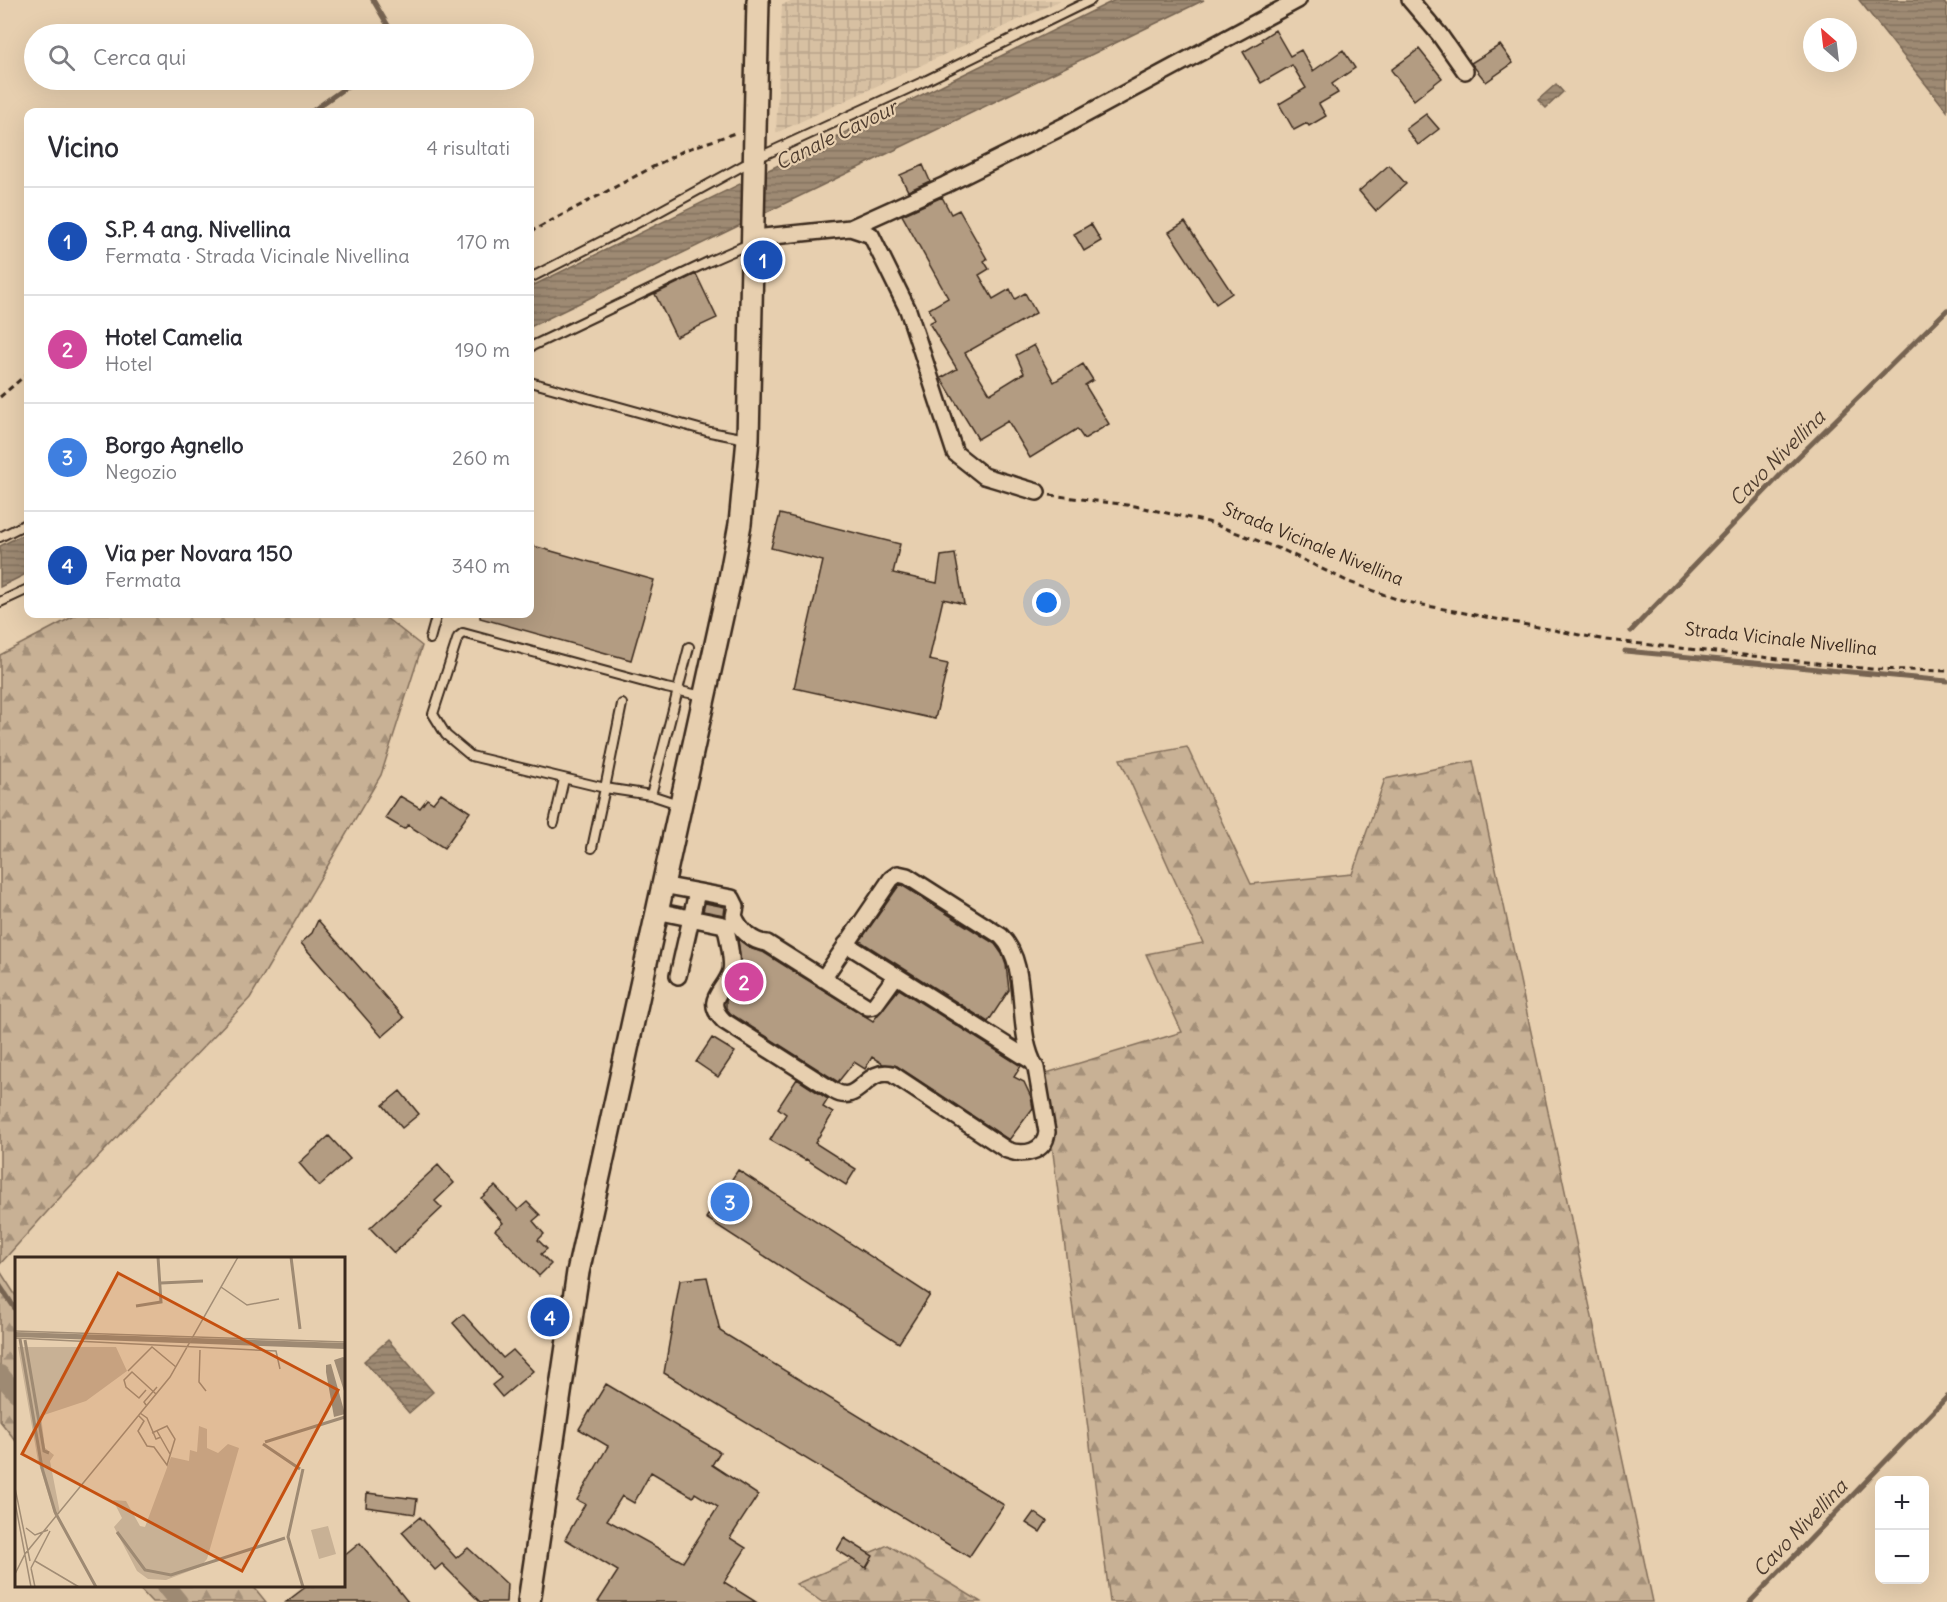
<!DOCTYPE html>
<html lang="it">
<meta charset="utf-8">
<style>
body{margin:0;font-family:Delius,sans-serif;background:#f2f2f3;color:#2b2b33}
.controls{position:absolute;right:18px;bottom:18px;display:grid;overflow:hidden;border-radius:12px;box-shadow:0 6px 24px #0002}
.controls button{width:54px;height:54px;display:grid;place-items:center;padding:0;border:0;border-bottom:2px solid #e1e1e2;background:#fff;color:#2b2b33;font:30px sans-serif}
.compass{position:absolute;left:1803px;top:18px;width:54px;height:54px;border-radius:50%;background:#fff;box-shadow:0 6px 24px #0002;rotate:332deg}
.you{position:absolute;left:1047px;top:603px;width:21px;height:21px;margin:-15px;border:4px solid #fff;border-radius:50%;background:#1a73e8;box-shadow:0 0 0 9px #1a73e833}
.badge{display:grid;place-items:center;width:39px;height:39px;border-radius:50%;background:#2563eb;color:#fff;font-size:20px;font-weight:700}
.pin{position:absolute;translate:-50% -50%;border:3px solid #fff;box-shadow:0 2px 6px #0006}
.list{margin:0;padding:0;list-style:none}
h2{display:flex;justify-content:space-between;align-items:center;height:78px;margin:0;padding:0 24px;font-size:26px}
h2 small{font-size:20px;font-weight:400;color:#7c7c81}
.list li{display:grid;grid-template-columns:39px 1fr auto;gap:18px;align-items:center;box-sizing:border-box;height:108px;padding:0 24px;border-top:2px solid #e1e1e2}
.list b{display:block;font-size:22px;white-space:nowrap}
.list p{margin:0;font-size:20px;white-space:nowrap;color:#7c7c81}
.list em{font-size:20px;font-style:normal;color:#7c7c81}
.icon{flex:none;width:33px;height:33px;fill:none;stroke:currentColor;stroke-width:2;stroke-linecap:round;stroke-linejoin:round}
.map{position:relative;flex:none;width:1947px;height:1602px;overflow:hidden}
.search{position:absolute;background:#fff;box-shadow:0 6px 24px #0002;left:24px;top:24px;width:510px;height:66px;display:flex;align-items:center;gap:15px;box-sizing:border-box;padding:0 21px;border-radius:33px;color:#7c7c81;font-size:22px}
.panel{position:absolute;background:#fff;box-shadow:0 6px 24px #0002;left:24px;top:108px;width:510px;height:510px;border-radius:12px}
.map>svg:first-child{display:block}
.industrial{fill:url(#industrial-grid)}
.forest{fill:url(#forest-firs);stroke:#826e5a;stroke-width:1.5}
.water{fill:url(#water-rules);stroke:#766451;stroke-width:1.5}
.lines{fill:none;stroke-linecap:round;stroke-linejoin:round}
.stream{stroke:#766451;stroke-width:5}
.canal{stroke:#9e8a73;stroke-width:18}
.building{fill:#b39c82;stroke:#3b2a1e;stroke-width:1.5;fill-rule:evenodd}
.lane-casing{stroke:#3b2a1e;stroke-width:12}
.street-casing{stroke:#3b2a1e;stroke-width:20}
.secondary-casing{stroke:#3b2a1e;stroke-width:26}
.path{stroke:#3b2a1e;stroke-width:3;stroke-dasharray:6 4.5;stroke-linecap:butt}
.lane{stroke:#e7cfaf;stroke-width:8}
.street{stroke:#e7cfaf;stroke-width:15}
.secondary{stroke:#e7cfaf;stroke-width:21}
.labels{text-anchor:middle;stroke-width:4.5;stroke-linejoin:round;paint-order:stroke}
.street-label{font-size:18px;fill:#3b2a1e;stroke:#e7cfaf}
.water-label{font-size:20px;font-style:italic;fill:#4f3d2f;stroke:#e7cfaf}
.inset-river{fill:none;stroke:#9e8a73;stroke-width:3}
.inset-road{fill:none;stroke:#a28d75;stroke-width:1.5}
.view{fill:#c55010;fill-opacity:0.15;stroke:#c55010;stroke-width:3}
.inset-edge{fill:none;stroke:#3b2a1e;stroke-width:3}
</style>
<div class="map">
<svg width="1947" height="1602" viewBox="0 0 1947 1602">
<defs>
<pattern id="industrial-grid" width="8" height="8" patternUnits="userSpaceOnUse" patternTransform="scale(1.5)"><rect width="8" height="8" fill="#d7c0a2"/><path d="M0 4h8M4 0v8" fill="none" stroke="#b9a58b"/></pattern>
<pattern id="forest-firs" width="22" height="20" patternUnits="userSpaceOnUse" patternTransform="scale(1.5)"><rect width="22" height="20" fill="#c8b195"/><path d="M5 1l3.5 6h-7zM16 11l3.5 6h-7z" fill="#a49079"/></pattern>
<pattern id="water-rules" width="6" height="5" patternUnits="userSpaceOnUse" patternTransform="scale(1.5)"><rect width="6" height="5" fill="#9e8a73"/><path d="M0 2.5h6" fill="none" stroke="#82715e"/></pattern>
</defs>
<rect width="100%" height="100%" fill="#e7cfaf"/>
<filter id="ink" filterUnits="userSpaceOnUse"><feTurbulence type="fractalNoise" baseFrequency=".0167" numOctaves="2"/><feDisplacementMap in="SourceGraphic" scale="12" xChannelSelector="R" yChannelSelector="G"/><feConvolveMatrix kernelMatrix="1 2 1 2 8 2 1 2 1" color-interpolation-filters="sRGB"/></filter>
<g filter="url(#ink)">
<!-- industrial -->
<path class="industrial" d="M793 0H1061L776 133 782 5Z"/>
<!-- forest -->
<path class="forest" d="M78 614H381L422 646 381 775 250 998 65 1192 0 1264V655Z
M1187 747 1251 884 1352 874 1385 779 1473 761 1653 1602H1110L1043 1074 1182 1032 1146 954 1203 943 1120 759Z
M0 1271 16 1296V1441L0 1421Z
M888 1545 981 1602H822L796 1584Z
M137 1586H253L266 1602H152Z"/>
<!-- water -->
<path class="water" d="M1115 0H1204L530 327V287Z
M1859 0H1942L1947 6V111Z
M1556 84 1563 92 1546 108 1538 100Z
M28 532V573L0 587V546Z
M388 1340 433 1392 409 1413 364 1361Z"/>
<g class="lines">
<!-- stream -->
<path class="stream" d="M373 0 393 34
M311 112 356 80
M1631 631 1790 465 1947 310
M1625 651 1947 681
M0 1286 16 1310
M1750 1602 1947 1397"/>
<!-- canal -->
<path class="canal" d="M0 1374 16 1393
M166 1586 179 1602"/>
</g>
<!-- building -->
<path class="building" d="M1275 30 1290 56 1301 50 1313 71 1343 50 1355 68 1332 84 1338 93 1319 104 1326 116 1309 126 1307 123 1294 130 1279 104 1306 88 1292 65 1261 83 1243 52 1262 41 1261 39Z
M1500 45 1513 63 1486 82 1471 63Z
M1419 49 1442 78 1414 100 1391 70Z
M1426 114 1439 129 1418 145 1406 129Z
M923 165 930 181 908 191 900 175Z
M1389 165 1406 184 1376 211 1359 191Z
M942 197 951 214 959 210 987 259 984 261 989 269 979 275 993 299 1010 289 1015 299 1025 293 1036 313 965 353 990 394 1024 373 1016 355 1034 345 1054 382 1083 364 1093 380 1085 385 1109 424 1084 439 1077 429 1030 458 1008 421 978 439 941 378 957 369 929 323 935 320 929 309 948 298 902 215Z
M1185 222 1232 293 1216 304 1169 232Z
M1091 224 1101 241 1084 251 1074 234Z
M696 274 717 318 676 337 655 294Z
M780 514 900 544 893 573 937 583 941 556 955 554 964 604 943 599 929 660 948 664 935 719 794 688 823 561 771 548Z
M530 545 654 580 631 660 480 618V614H530Z
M441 793 470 812 444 848 408 825 404 829 385 818 400 796 420 808 427 799 433 803Z
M900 884 995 944 1002 954 1006 965 1009 990 988 1022 860 941Z
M705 903 725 907 724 915 703 911Z
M318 920 404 1018 382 1037 301 943 312 933Z
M738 939 752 949 763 952 873 1021 899 989 1021 1066 1014 1077 1024 1082 1031 1097 1033 1108 1009 1140 897 1066 883 1064 872 1057 865 1069 854 1062 838 1082 731 1014 726 1008V1000L741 972Z
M712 1038 735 1052 718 1077 696 1062Z
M797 1079 828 1099 823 1107 833 1113 815 1143 856 1169 846 1185 806 1159 805 1160 770 1140 786 1114 778 1108Z
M400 1091 419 1114 402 1128 383 1105Z
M329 1136 350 1159 319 1186 299 1163Z
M438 1165 454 1183 435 1201 442 1208 394 1253 370 1228Z
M738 1170 930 1295 899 1343 706 1218Z
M495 1186 518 1210 527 1202 540 1215 533 1221 544 1234 538 1240 547 1249 541 1254 551 1264 539 1276 495 1230 503 1223 481 1198Z
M707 1277 720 1331 1004 1505 969 1557 664 1373 680 1280Z
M463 1314 503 1358 513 1350 533 1371 502 1397 492 1385 501 1378 453 1323Z
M606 1384 720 1452 712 1465 758 1495 730 1538 746 1548 724 1582 756 1602H598L618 1571 565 1539 585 1504 577 1500 608 1446 579 1429ZM651 1472 693 1497 695 1493 718 1507 683 1562 607 1520 622 1496 634 1503Z
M367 1493 417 1499 415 1514 366 1507Z
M1034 1512 1047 1521 1040 1532 1026 1523Z
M420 1517 456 1558 468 1548 507 1584 506 1602H480L442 1564 435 1570 402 1532Z
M844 1538 873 1556 866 1568 837 1550Z
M360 1543 408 1602H286L307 1586H344V1556Z"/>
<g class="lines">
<!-- lane casing -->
<g class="lane-casing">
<path id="lane" d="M530 278 651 216 755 159 927 80 1091 0
M530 347 710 261 749 244
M530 382 710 432 746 439
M0 537 28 523
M0 602 28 589
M430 639 437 614
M622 704 605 788 471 756 446 735 433 714 458 637 463 633 666 688 703 696
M678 804 651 795 689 647
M554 823 564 779
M592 848 605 788 651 795"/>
</g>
<!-- street casing -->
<g class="street-casing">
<path id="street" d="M1410 0 1439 34 1465 71
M850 228 945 185 1064 126 1298 0
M753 242 764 237 850 228 871 235 908 310 955 453 984 476 1037 492
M662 885 732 898 736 906 734 916C740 930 752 942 767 943L868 1007 874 1006 895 977
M656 911 724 925C728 932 733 963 731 971 725 992 702 999 724 1021L834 1091C859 1106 865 1067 892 1074L1007 1150C1023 1156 1045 1153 1047 1132L1036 1068C1013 1030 1032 967 1001 936L907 876 898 874 891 879 823 979
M846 944 1033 1062
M678 976 697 892"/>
</g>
<!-- secondary casing -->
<g class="secondary-casing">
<path id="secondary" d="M529 1602 578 1272 728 589 740 524 748 439 758 0"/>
</g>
<!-- path -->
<path class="path" d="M530 232 685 150 735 133
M0 397 28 373
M1050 495 1135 506 1208 522 1285 551 1349 582 1402 601 1606 640 1871 669 1947 671"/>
<!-- lane -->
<use href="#lane" class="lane"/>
<!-- street -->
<use href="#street" class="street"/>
<!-- secondary -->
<use href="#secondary" class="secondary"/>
</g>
</g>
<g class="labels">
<!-- street labels -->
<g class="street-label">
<text transform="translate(1313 544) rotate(22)" y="6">Strada Vicinale Nivellina</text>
<text transform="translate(1781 639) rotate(6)" y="6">Strada Vicinale Nivellina</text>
</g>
<!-- water labels -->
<g class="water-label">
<text transform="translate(836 135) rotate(-26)" y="7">Canale Cavour</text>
<text transform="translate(1777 458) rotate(-45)" y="7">Cavo Nivellina</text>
<text transform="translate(1800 1528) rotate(-46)" y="7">Cavo Nivellina</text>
</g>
</g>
<!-- overview -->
<g transform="translate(15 1257)">
<rect width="330" height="330" fill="#e7cfaf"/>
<path d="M3 90H101L112 114 71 144 26 159 30 191 39 198 35 204 45 256 40 259 23 204ZM184 169 192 172V191L203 196 213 187 224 191 192 302 185 310 151 323 133 322 122 314 99 270 107 261 98 243 111 244 125 269 130 270 156 200 174 204 175 193 182 195ZM313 269 321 297 304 302 296 273Z" fill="#c8b195"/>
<path d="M0 75 330 86V92L0 80ZM328 100 330 101V137L319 103ZM316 107 330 157 319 160 311 115V108Z" fill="#9e8a73"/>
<path class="inset-river" d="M276 0 285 72M146 26 188 24M121 49 146 45 143 0M5 82 27 211 40 255 81 330M10 83 29 194 34 196M250 185 330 160M248 187 285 212M288 212 273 280 288 330M102 275 130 313 156 318 270 281"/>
<path class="inset-road" d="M206 30 232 48 264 42M0 74 330 85M0 81 261 94 265 112M185 93 184 125 191 134M113 114 137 90 161 110M131 133 124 141 111 130 109 123 117 115 141 137M131 148 129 145 142 130M125 156 132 161 141 182 146 180M123 158 129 164 123 174 132 189 139 190 152 208 160 182 152 169 137 176M142 174 155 197M0 231 15 304M0 245 16 330M11 271 20 278 33 273M20 304 64 330M16 311 35 274M16 311 20 330M0 317 10 297 155 120 223 0"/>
<path class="view" d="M103 16 323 133 227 314 7 197Z"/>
<rect width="330" height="330" class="inset-edge"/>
</g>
</svg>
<div class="controls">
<button>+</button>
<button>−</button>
</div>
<svg class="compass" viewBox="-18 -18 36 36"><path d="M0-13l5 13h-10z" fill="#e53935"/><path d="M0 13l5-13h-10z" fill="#7c7c81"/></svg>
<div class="you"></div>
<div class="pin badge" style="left:763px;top:260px;background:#1a4fb4">1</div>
<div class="pin badge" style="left:744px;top:982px;background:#d1479c">2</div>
<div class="pin badge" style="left:730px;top:1202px;background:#3f7fe0">3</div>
<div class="pin badge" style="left:550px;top:1317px;background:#1a4fb4">4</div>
<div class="search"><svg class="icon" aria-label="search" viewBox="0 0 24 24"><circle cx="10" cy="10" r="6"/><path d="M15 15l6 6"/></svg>Cerca qui</div>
<section class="panel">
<h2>Vicino<small>4 risultati</small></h2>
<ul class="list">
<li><span class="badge" style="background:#1a4fb4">1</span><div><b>S.P. 4 ang. Nivellina</b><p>Fermata · Strada Vicinale Nivellina</p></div><em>170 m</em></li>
<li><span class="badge" style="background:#d1479c">2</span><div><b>Hotel Camelia</b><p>Hotel</p></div><em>190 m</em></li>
<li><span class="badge" style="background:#3f7fe0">3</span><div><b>Borgo Agnello</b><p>Negozio</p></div><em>260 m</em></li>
<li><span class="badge" style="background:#1a4fb4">4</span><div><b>Via per Novara 150</b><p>Fermata</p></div><em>340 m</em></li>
</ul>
</section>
</div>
